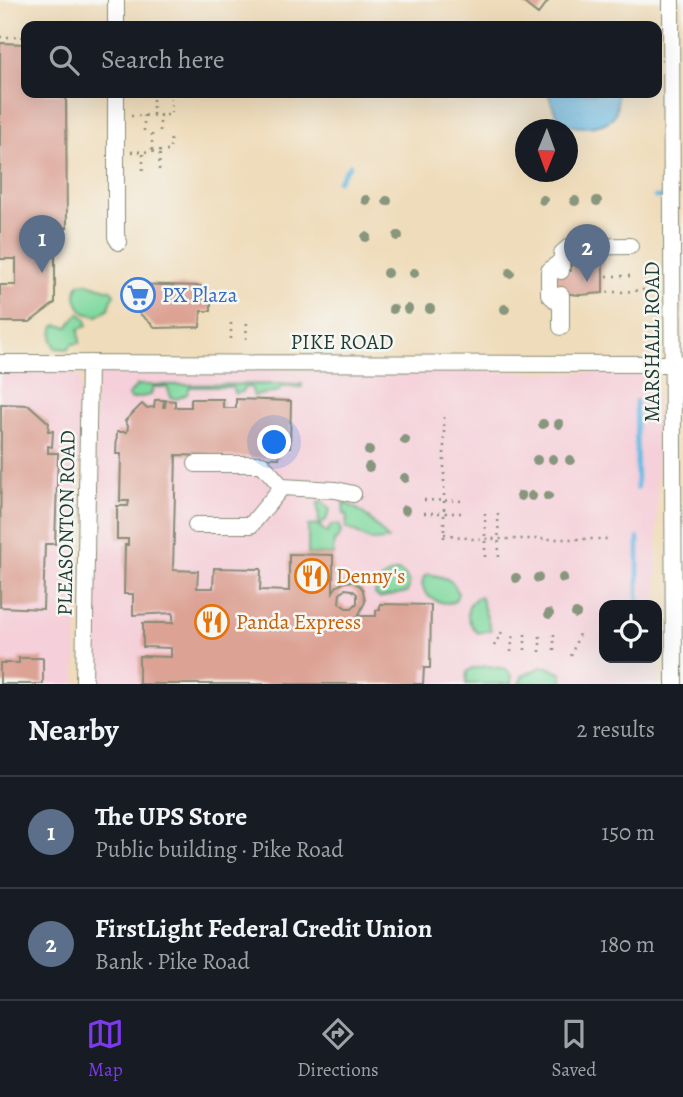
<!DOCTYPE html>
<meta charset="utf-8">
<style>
body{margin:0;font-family:Alegreya,serif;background:#242831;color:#f1f3f6}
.controls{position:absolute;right:21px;bottom:21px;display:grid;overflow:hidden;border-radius:14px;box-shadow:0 7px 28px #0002}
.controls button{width:63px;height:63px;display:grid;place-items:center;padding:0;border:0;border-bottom:2px solid #363941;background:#171b24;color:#f1f3f6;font:35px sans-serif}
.compass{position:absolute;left:515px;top:119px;width:63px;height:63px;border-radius:50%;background:#171b24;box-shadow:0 7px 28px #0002;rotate:181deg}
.you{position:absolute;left:275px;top:443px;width:24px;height:24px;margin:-18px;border:5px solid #fff;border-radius:50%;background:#1a73e8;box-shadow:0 0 0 10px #1a73e833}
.badge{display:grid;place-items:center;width:46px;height:46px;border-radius:50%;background:#7c3aed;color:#fff;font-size:23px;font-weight:700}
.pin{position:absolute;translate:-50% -58px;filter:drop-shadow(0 2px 4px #0008)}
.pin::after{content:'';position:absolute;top:37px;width:24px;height:21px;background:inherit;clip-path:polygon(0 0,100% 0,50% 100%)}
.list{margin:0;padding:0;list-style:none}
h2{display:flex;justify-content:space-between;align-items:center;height:91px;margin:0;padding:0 28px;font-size:30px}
h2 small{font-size:23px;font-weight:400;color:#9ea1a6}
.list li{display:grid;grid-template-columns:46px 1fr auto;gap:21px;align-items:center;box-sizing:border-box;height:112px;padding:0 28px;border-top:2px solid #363941}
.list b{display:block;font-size:26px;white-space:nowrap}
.list p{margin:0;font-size:23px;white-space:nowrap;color:#9ea1a6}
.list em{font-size:23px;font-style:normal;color:#9ea1a6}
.icon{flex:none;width:38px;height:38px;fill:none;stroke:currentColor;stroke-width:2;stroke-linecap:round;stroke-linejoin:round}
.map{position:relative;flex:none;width:683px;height:684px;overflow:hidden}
.search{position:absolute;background:#171b24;box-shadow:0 7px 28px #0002;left:21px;right:21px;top:21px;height:77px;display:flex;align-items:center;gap:18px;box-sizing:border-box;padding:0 24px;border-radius:14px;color:#9ea1a6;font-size:26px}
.sheet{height:315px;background:#171b24}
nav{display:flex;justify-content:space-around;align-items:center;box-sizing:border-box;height:98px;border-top:2px solid #363941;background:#171b24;font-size:19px;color:#9ea1a6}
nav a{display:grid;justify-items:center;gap:4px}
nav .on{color:#7c3aed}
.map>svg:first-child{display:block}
.built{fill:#f5cfd9;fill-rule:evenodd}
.green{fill:#80d99f;stroke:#508b6a;stroke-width:2}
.water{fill:#68bae4;stroke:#447c8c;stroke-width:2}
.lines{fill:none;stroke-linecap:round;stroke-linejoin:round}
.stream{stroke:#68bae4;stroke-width:4.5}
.building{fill:#dca294;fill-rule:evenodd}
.minor-casing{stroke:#878c77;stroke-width:18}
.path{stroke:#878c77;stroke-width:2.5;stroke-dasharray:2 5;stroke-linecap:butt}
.minor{stroke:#fff;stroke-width:16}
.tree{fill:#87967c}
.labels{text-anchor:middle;stroke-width:5;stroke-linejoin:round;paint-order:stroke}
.shop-label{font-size:21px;fill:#366cbe;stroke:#f6f6f2;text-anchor:start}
.street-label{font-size:21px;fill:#1f3d34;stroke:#f6f6f2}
.food-label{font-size:21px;fill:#c56008;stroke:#f6f6f2;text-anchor:start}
</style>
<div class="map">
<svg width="683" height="684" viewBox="0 0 683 684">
<rect width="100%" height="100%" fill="#f6f6f2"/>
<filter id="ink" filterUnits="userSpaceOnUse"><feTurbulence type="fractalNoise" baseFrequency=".0143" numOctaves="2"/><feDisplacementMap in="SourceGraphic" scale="14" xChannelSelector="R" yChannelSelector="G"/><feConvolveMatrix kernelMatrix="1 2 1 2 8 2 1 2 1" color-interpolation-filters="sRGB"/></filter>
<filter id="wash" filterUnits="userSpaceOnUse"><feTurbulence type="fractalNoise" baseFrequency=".00686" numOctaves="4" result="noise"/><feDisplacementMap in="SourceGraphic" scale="28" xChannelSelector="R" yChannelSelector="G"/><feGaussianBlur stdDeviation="1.57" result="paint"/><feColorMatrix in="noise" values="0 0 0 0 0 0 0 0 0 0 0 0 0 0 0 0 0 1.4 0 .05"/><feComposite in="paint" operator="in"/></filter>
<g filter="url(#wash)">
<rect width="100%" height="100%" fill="#efdcba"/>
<!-- built -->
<path class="built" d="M112 369 641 373 649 376 656 384 657 389V684H91L96 385 102 373ZM604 605H657V658H604Z
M0 370 71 371 81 379 76 684H0Z"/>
<!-- green -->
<path class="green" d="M87 283 111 290 114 294 109 308 98 316 85 313C77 306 73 294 79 284Z
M79 313 86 319 87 326 79 329 80 343 72 344 68 349 56 348 52 340 53 328 57 325 68 327Z
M302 384V387H282L279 391 254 396 251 387 243 388 242 392 235 394 232 387H190L187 394 177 399 171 397 167 387H153L151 395 132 399 128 396 137 385Z
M322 501 330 510 326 520 319 526 327 533 331 525H339C342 531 341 538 334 541L333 555 308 554V526L319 525 318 502Z
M343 503C363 508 375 525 388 539 364 545 365 534 346 528L347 515 344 514Z
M399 571C407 576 412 583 407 592L379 598 375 594C376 581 387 573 399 571Z
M429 574C443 577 454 578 458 594L455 601C440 608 414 593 425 575Z
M480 596 491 630 478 633C466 621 462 605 480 596Z
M487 666 506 669 512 676 511 684H466L467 672 471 669Z
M542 667H548L562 674V684H519L523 675Z"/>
<!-- water -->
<path class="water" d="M548 93H617C617 101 618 113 611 119 601 128 575 130 564 122 554 115 552 103 548 93Z"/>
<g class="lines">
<!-- stream -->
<path class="stream" d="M338 181 350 165
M655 197H668
M636 401 637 488
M638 538V605"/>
</g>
<g id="blocks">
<!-- building -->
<path class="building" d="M520 0H549L538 14Z
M0 43 26 44V93H66L67 228H55V303L30 322H0V285H16V259H0Z
M571 258H603V293L580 295 553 292V272L571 271Z
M132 284 201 286V300L211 301V311H201L200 327 156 328 131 306Z
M191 399H223V408H236V399L291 401 290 447H279V458L176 455 173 570 198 571 197 588H213L214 568 261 569 260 590 289 591V554L333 555V592L336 587 345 582 351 581 360 586 363 590 365 602 358 616H376V610H380V604L431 605 430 668H424L423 684H139V656L171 657V648L143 647V623H173V613L133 615V594H124L125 545H128V539H117V506H128L129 501H120L121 454H116L117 432H127L128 426 125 421 142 404 146 408 154 407 155 400H164L163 407H165L166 400 175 401V407H191ZM345 589 352 590 357 594V603L352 608H346L339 603 340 594Z
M1 404 29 405 49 423 48 431H53L52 447 48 446V453H58L55 544H45L43 609 0 607Z
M19 658H43V684H0V663H19Z"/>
</g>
</g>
<g filter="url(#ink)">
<use href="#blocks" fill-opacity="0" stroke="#878c77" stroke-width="2"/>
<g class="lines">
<!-- minor casing -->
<g class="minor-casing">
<path id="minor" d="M671 0 674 684
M116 26V0
M116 93V237L119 242
M561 271 562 253 569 247 630 246
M561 295V327
M561 305 549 294V271L561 261
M0 363 683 364
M196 464H262L282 487
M196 525H251L282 487 336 490 353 494
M84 684 89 363"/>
</g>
<!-- path -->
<path class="path" d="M0 37H26
M144 115V134
M153 115V98
M160 115V134
M131 116 171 115V98
M152 134V151
M131 152 170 151 171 134
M143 170V151
M159 170 160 151
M607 276H630
M607 292C625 293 642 289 659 289
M231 339V321
M246 339 247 321
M424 500 466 501
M424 513H466
M485 513V560
M498 513 499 560
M444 534 472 539H609
M444 538V413
M525 634V652
M554 634V652
M494 646 503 630
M511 652 513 633
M540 652V634
M571 656 579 634"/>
<!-- minor -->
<use href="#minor" class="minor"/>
</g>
<!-- trees -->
<g class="tree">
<circle cx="366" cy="200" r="5"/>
<circle cx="543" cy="200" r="5"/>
<circle cx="387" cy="201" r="5"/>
<circle cx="575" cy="201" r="5"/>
<circle cx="597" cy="201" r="5"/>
<circle cx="398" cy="236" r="5"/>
<circle cx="366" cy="237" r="5"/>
<circle cx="387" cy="273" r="5"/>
<circle cx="414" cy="273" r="5"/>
<circle cx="510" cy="273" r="5"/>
<circle cx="393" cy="309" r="5"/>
<circle cx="408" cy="309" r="5"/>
<circle cx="430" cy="309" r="5"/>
<circle cx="505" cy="309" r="5"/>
<circle cx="543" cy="424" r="5"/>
<circle cx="559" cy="424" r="5"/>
<circle cx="405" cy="440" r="5"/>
<circle cx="369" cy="451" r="5"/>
<circle cx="553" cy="459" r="5"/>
<circle cx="537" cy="460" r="5"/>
<circle cx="570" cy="460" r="5"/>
<circle cx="369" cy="467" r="5"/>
<circle cx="405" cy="478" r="5"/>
<circle cx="521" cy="496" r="5"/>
<circle cx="532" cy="496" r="5"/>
<circle cx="548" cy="496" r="5"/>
<circle cx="405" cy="510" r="5"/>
<circle cx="516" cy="578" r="5"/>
<circle cx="538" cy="578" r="5"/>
<circle cx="563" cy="578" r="5"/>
<circle cx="549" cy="614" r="5"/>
<circle cx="576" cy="614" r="5"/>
</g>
</g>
<!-- icons -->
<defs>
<g id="supermarket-ring" transform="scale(1.75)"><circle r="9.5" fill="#f6f6f2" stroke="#3f7fe0" stroke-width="1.5"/><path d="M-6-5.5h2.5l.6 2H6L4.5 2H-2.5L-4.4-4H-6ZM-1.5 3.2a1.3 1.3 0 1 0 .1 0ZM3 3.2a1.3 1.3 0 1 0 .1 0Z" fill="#3f7fe0"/></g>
<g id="restaurant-ring" transform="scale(1.75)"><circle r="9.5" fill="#f6f6f2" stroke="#e8710a" stroke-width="1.5"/><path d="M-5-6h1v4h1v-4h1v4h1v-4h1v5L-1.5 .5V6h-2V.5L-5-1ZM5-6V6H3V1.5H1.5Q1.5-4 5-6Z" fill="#e8710a"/></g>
</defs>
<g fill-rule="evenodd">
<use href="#supermarket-ring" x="138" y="295"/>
<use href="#restaurant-ring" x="312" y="576"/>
<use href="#restaurant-ring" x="212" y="622"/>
</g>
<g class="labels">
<!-- shop labels -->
<g class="shop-label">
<text x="162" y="302">PX Plaza</text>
</g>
<!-- street labels -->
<g class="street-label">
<text x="342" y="349">PIKE ROAD</text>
<text transform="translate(652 342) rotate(-90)" y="7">MARSHALL ROAD</text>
<text transform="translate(66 523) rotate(-89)" y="7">PLEASONTON ROAD</text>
</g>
<!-- food labels -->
<g class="food-label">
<text x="336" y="583">Denny's</text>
<text x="236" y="629">Panda Express</text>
</g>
</g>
</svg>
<div class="controls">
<button><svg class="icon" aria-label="locate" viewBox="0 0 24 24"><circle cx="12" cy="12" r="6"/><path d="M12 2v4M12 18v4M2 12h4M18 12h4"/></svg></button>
</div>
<svg class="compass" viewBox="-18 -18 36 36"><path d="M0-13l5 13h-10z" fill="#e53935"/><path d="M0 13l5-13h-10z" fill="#9ea1a6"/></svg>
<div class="you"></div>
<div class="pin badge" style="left:42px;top:273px;background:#5c6f8a">1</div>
<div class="pin badge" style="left:587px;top:282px;background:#5c6f8a">2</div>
<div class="search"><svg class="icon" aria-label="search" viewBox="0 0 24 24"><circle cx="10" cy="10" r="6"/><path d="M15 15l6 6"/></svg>Search here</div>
</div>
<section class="sheet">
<h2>Nearby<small>2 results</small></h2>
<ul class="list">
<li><span class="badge" style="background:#5c6f8a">1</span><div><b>The UPS Store</b><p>Public building · Pike Road</p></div><em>150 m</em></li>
<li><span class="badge" style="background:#5c6f8a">2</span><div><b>FirstLight Federal Credit Union</b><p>Bank · Pike Road</p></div><em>180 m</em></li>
</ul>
</section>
<nav>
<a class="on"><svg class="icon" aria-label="map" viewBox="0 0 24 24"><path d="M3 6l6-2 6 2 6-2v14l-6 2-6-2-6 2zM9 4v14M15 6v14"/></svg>Map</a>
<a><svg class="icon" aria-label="directions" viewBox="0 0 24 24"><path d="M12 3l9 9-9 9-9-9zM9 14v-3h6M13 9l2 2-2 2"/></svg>Directions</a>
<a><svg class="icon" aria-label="saved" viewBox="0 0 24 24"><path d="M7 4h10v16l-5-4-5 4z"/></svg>Saved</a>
</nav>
